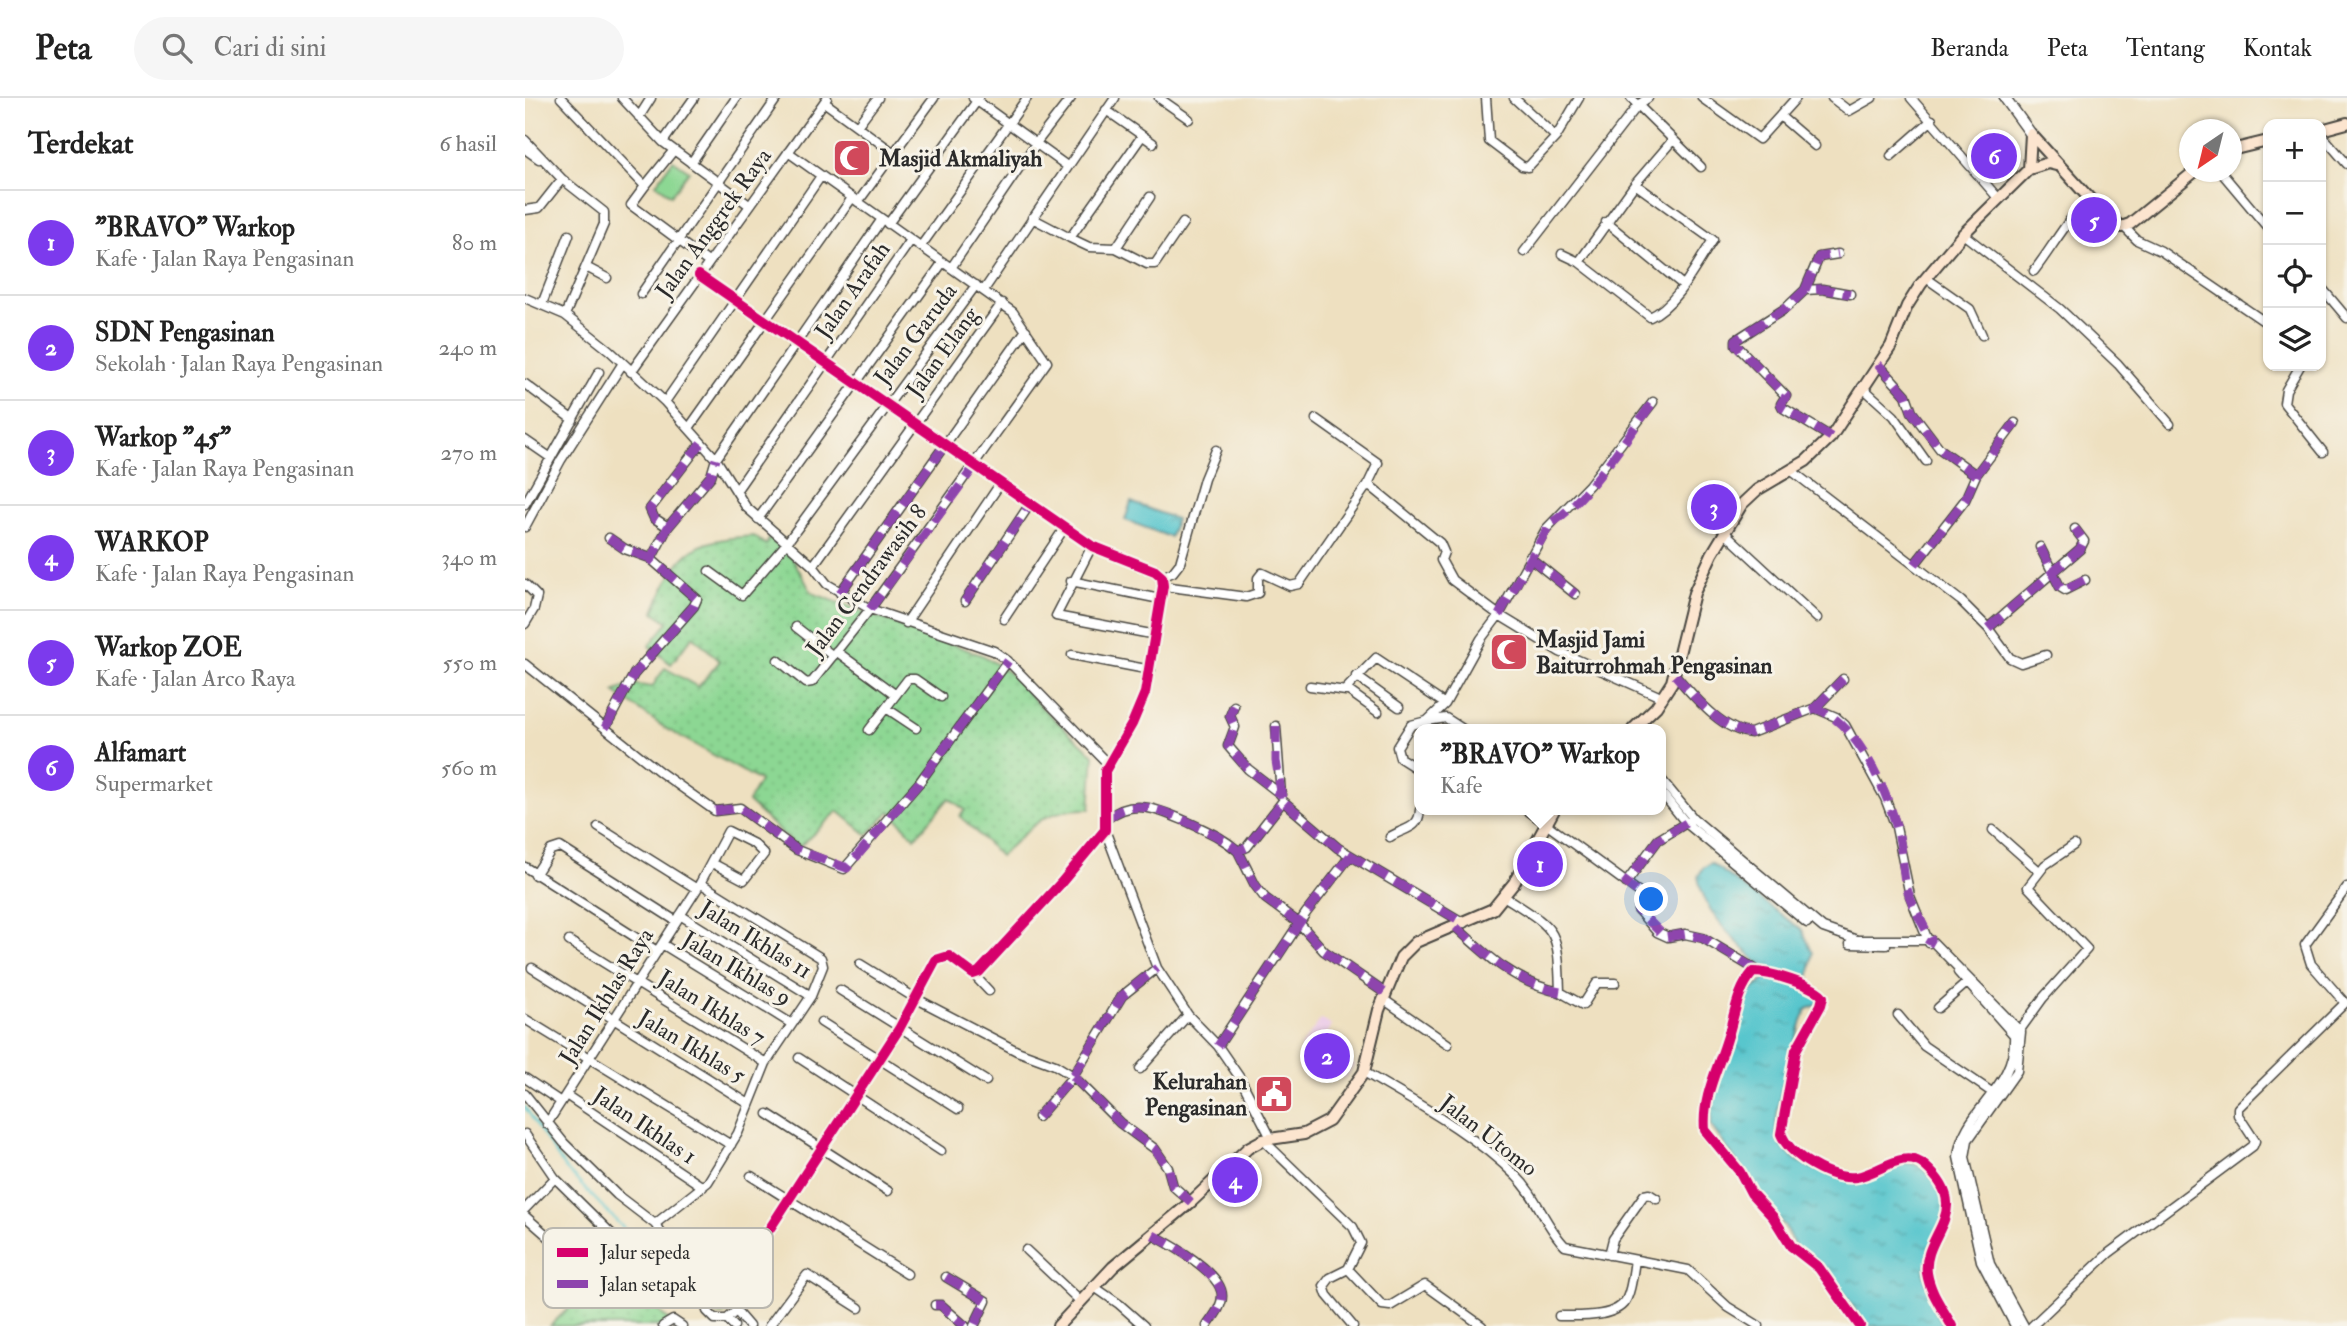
<!DOCTYPE html>
<html lang="id">
<meta charset="utf-8">
<style>
body{margin:0;font-family:"IM FELL Double Pica",serif;background:#f6f6f6;color:#222}
.controls{position:absolute;right:21px;top:21px;display:grid;overflow:hidden;border-radius:14px;box-shadow:0 2px 5px #0004}
.controls button{width:63px;height:63px;display:grid;place-items:center;padding:0;border:0;border-bottom:2px solid #e0e0e0;background:#fff;color:#222;font:35px sans-serif}
.compass{position:absolute;left:1654px;top:21px;width:63px;height:63px;border-radius:50%;background:#fff;box-shadow:0 2px 5px #0004;rotate:215deg}
.you{position:absolute;left:1127px;top:802px;width:24px;height:24px;margin:-18px;border:5px solid #fff;border-radius:50%;background:#1a73e8;box-shadow:0 0 0 10px #1a73e833}
.badge{display:grid;place-items:center;width:46px;height:46px;border-radius:50%;background:#7c3aed;color:#fff;font-size:23px;font-weight:700}
.pin{position:absolute;translate:-50% -50%;border:4px solid #fff;box-shadow:0 2px 7px #0006}
.popup{position:absolute;left:889px;top:626px;width:252px;height:91px;box-sizing:border-box;display:grid;place-content:center;border-radius:14px;background:#fff;filter:drop-shadow(0 2px 5px #0005);font-size:23px;white-space:nowrap;color:#767676}
.popup b{font-size:26px;color:#222}
.popup::after{content:'';position:absolute;left:50%;top:100%;margin-left:-14px;border:14px solid transparent;border-top-color:#fff}
.list{margin:0;padding:0;list-style:none}
h2{display:flex;justify-content:space-between;align-items:center;height:91px;margin:0;padding:0 28px;font-size:30px}
h2 small{font-size:23px;font-weight:400;color:#767676}
.list li{display:grid;grid-template-columns:46px 1fr auto;gap:21px;align-items:center;box-sizing:border-box;height:105px;padding:0 28px;border-top:2px solid #e0e0e0}
.list b{display:block;font-size:26px;white-space:nowrap}
.list p{margin:0;font-size:23px;white-space:nowrap;color:#767676}
.list em{font-size:23px;font-style:normal;color:#767676}
.icon{flex:none;width:38px;height:38px;fill:none;stroke:currentColor;stroke-width:2;stroke-linecap:round;stroke-linejoin:round}
.map{position:relative;flex:none;width:1822px;height:1228px;overflow:hidden}
header{display:flex;align-items:center;gap:42px;box-sizing:border-box;height:98px;padding:0 35px;background:#fff;border-bottom:2px solid #e0e0e0}
header strong{font-size:33px}
nav{display:flex;gap:38px;margin-inline-start:auto;font-size:24px}
.search{width:490px;height:63px;background:#f6f6f6;display:flex;align-items:center;gap:18px;box-sizing:border-box;padding:0 24px;border-radius:38px;color:#767676;font-size:26px}
main{display:flex}
aside{flex:1;background:#fff}
.map>svg:first-child{display:block}
.built{fill:#edd0e8}
.grass{fill:url(#grass-dots);stroke:#5c815f;stroke-width:2}
.park{fill:#8cd793;stroke:#5c815f;stroke-width:2}
.water{fill:url(#water-ripples);stroke:#42787c;stroke-width:2}
.lines{fill:none;stroke-linecap:round;stroke-linejoin:round}
.stream{stroke:#58c6cd;stroke-width:2.5}
.minor-casing{stroke:#484641;stroke-width:11}
.tertiary-casing{stroke:#484641;stroke-width:13}
.secondary-casing{stroke:#484641;stroke-width:14}
.minor{stroke:#fff;stroke-width:8}
.tertiary{stroke:#fff;stroke-width:10}
.secondary{stroke:#fce5cf;stroke-width:10}
.quiet{stroke:#8e44ad;stroke-width:9;stroke-dasharray:18 9;stroke-linecap:butt}
.cycleway-casing{stroke:#f7f3e8;stroke-width:15}
.cycleway{stroke:#d6006c;stroke-width:10}
.labels{text-anchor:middle;stroke-width:6;stroke-linejoin:round;paint-order:stroke}
.poi-label{font-size:23px;font-weight:bold;fill:#2b2b2b;stroke:#f7f3e8;text-anchor:start}
.street-label{font-size:23px;fill:#2b2b2b;stroke:#f7f3e8}
.key{fill:#f7f3e8;stroke:#bab7af;stroke-width:2}
.key-label{font-size:19px;fill:#2b2b2b}
</style>
<header>
<strong>Peta</strong>
<div class="search"><svg class="icon" aria-label="search" viewBox="0 0 24 24"><circle cx="10" cy="10" r="6"/><path d="M15 15l6 6"/></svg>Cari di sini</div>
<nav><a>Beranda</a><a>Peta</a><a>Tentang</a><a>Kontak</a></nav>
</header>
<main>
<aside>
<h2>Terdekat<small>6 hasil</small></h2>
<ul class="list">
<li><span class="badge">1</span><div><b>&quot;BRAVO&quot; Warkop</b><p>Kafe · Jalan Raya Pengasinan</p></div><em>80 m</em></li>
<li><span class="badge">2</span><div><b>SDN Pengasinan</b><p>Sekolah · Jalan Raya Pengasinan</p></div><em>240 m</em></li>
<li><span class="badge">3</span><div><b>Warkop &quot;45&quot;</b><p>Kafe · Jalan Raya Pengasinan</p></div><em>270 m</em></li>
<li><span class="badge">4</span><div><b>WARKOP</b><p>Kafe · Jalan Raya Pengasinan</p></div><em>340 m</em></li>
<li><span class="badge">5</span><div><b>Warkop ZOE</b><p>Kafe · Jalan Arco Raya</p></div><em>550 m</em></li>
<li><span class="badge">6</span><div><b>Alfamart</b><p>Supermarket</p></div><em>560 m</em></li>
</ul>
</aside>
<div class="map">
<svg width="1822" height="1228" viewBox="0 0 1822 1228">
<defs>
<pattern id="grass-dots" width="8" height="8" patternUnits="userSpaceOnUse" patternTransform="scale(1.75)"><rect width="8" height="8" fill="#8cd793"/><path d="M2 2h.1M6 6h.1" fill="none" stroke="#79b97f" stroke-width="1.8" stroke-linecap="round"/></pattern>
<pattern id="water-ripples" width="26" height="14" patternUnits="userSpaceOnUse" patternTransform="scale(1.75)"><rect width="26" height="14" fill="#58c6cd"/><path d="M2 4q2-2 4 0t4 0M15 11q2-2 4 0t4 0" fill="none" stroke="#49a1a7"/></pattern>
</defs>
<rect width="100%" height="100%" fill="#f7f3e8"/>
<filter id="ink" filterUnits="userSpaceOnUse"><feTurbulence type="fractalNoise" baseFrequency=".0143" numOctaves="2"/><feDisplacementMap in="SourceGraphic" scale="14" xChannelSelector="R" yChannelSelector="G"/><feConvolveMatrix kernelMatrix="1 2 1 2 8 2 1 2 1" color-interpolation-filters="sRGB"/></filter>
<filter id="wash" filterUnits="userSpaceOnUse"><feTurbulence type="fractalNoise" baseFrequency=".00686" numOctaves="4" result="noise"/><feDisplacementMap in="SourceGraphic" scale="28" xChannelSelector="R" yChannelSelector="G"/><feGaussianBlur stdDeviation="1.57" result="paint"/><feColorMatrix in="noise" values="0 0 0 0 0 0 0 0 0 0 0 0 0 0 0 0 0 1.4 0 .05"/><feComposite in="paint" operator="in"/></filter>
<g filter="url(#wash)">
<rect width="100%" height="100%" fill="#eee0c0"/>
<!-- built -->
<path class="built" d="M1460 58a9 9 0 1 1 18 0a9 9 0 1 1-18 0Z
M796 921 807 928 796 944 829 967 819 980 775 949Z"/>
<!-- grass -->
<path class="grass" d="M229 438 241 447 245 439 266 458 287 495 459 558 484 575 515 608 569 657 565 711C517 710 509 728 475 758L435 718 440 712 424 700 390 740 365 713 342 737 313 713 273 750 223 704 235 683 140 630 89 594 107 586 127 589 140 570 173 589 195 563 168 538 146 566 124 548 143 524 129 514C153 455 163 442 229 438Z
M86 1169 150 1228H25Z"/>
<!-- park -->
<path class="park" d="M148 62 164 73 146 97 131 86Z
M185 1207a10 10 0 1 1 20 0a10 10 0 1 1-20 0Z"/>
<!-- water -->
<path class="water" d="M606 404 651 421 645 439 600 422Z
M1186 765 1277 832 1288 855 1282 894 1294 900V906L1282 911C1272 934 1247 1013 1252 1036 1260 1069 1310 1079 1338 1080 1356 1081 1370 1061 1389 1066 1406 1070 1420 1096 1421 1112L1399 1175 1409 1210 1420 1228H1341L1306 1176 1270 1149 1259 1127 1229 1095 1222 1078 1186 1028 1187 999 1220 900C1227 889 1238 886 1243 875 1215 845 1181 822 1173 779L1178 770Z"/>
<g class="lines">
<!-- stream -->
<path class="stream" d="M0 1009 40 1070 112 1144"/>
</g>
</g>
<g filter="url(#ink)">
<g class="lines">
<!-- minor casing -->
<g class="minor-casing">
<path id="minor" d="M36 0 120 88 106 107 183 164
M97 0 138 44 224 107
M448 0 542 68
M634 0 664 21
M961 0 964 43 997 68 1003 69 1031 39 1054 0
M989 0 1031 39
M1123 0 1113 7 1176 69
M1177 0 1234 41 1271 0
M1307 0 1324 13 1347 0
M1386 0 1473 100
M299 4 369 55
M581 12 628 45
M1255 18 1290 48
M114 19 126 0
M332 28 353 0
M1796 36 1822 66
M617 38 545 140 564 149 591 150 625 99
M0 42 37 81 79 114V126L40 217 84 252 140 304 191 361 221 409 288 468 302 486 345 511 469 553 483 563 583 666
M138 44 169 0
M0 51 14 61
M1366 58 1407 22
M166 65 211 0
M1696 74 1743 130
M1110 86 1188 142C1171 167 1152 207 1125 219L1054 164 1110 86 1147 43
M120 88 149 52
M333 104 409 0
M0 112 14 110 37 81
M507 120 545 140
M1081 124 1158 187
M363 126 454 0
M1599 129 1612 142 1636 153 1743 226
M1438 136 1535 211 1593 266 1645 326
M396 148 502 0
M591 150 622 166H630L658 125
M999 154 1113 7 1106 0
M1037 156 1054 164
M61 169 82 180
M426 170 511 45 546 0
M1509 173C1529 147 1540 124 1564 100
M174 177 567 448 630 473 637 479 638 488 620 595 607 626 580 673V732L536 785 454 874 448 876 424 858 411 862 374 931 205 1192
M1401 180 1445 211 1457 237
M1796 189 1822 220
M459 192 590 0
M1280 192 1294 159 1313 156
M116 196 252 0
M0 200 40 217
M17 206 44 137
M1353 266 1381 297 1387 314 1415 351 1451 377
M1775 268 1761 292 1759 305 1798 354
M106 274 302 0
M0 286 48 322
M1337 289 1369 318 1401 363
M140 304 296 78
M791 321 853 365 843 386
M164 330 327 100
M1306 339 1258 310 1256 306 1261 298 1211 247V242L1261 210 1280 192 1297 191 1325 196
M0 342 26 360
M1267 373 1436 503 1463 530 1485 560 1496 565 1521 557
M211 393 386 142
M0 406 74 274
M233 421 418 164
M0 429 36 362 98 265
M143 429 186 378 191 361 357 121
M1199 434 1292 520
M84 440 100 451 125 460
M567 448 531 518 631 537
M1515 449 1535 489 1540 492 1560 482
M1004 459 1050 496
M1390 466 1440 402 1451 377 1490 325
M288 468 477 205
M184 473 217 497 261 446 451 187
M637 479 648 474 655 465 679 381 691 352
M546 483 635 501
M0 486 12 498 9 511 0 526
M638 488 721 499 733 495V480L737 475 765 488 774 486 843 386 915 445 919 454 916 462 927 482 974 517 1035 554 1138 600
M315 495 501 232
M440 503 505 406
M479 521 540 429
M381 525 475 386
M271 529 308 558
M1463 530 1555 451 1559 443 1550 431
M311 553 371 597
M547 557 626 572
M253 562 281 585 287 584 345 511 522 264 488 214 263 54
M0 566 135 674 190 713 215 710 272 752 319 771 394 685 483 563
M1150 577C1169 598 1197 633 1226 635L1290 610 1311 619 1320 627 1360 700 1371 729 1385 798 1404 845
M831 578 874 609
M785 588 821 593
M709 608 705 618 710 629 703 648 723 671 754 695
M361 610 391 630
M1290 610 1318 581
M853 614 821 591 851 560 920 606
M902 623 921 620 938 631
M751 628 756 697
M80 630 109 576 169 508 172 501 126 461 143 429 129 420 125 411 176 345
M344 632 383 581H390L416 599
M894 672 875 660 872 649 886 627 902 623 920 606 956 541 974 517 1021 431 1064 387 1128 304
M1136 681 1168 720 1298 830 1332 842H1406L1496 934 1492 973 1443 1042 1440 1059 1465 1166 1499 1228
M1136 694 1161 725 1282 825
M1002 712 1114 794 1117 797 1113 812 1132 834 1143 839 1160 836 1178 840 1235 874
M582 721C609 698 637 713 665 725 684 734 697 739 713 753L722 749 758 703 813 750 939 825
M73 729 172 791
M580 732 632 870 663 917 693 948 715 980 746 1040
M1468 732 1514 773
M865 739C878 730 894 732 895 712
M713 753 730 787 740 800 775 826 799 853 860 895
M0 769 132 853
M10 777 26 752 35 749 151 823
M1101 785 1133 742 1166 722
M980 799C1033 833 1033 830 1035 894L1058 907 1072 885H1090
M155 817 286 898
M931 829C961 857 992 886 1035 894
M44 843 241 965
M137 846 267 926
M1325 846 1361 847
M335 866 390 900 492 953 530 967 548 978 595 1025 630 1051 643 1070 648 1088 666 1104
M7 870 224 1006
M1433 874 1489 937C1492 991 1437 1011 1433 1059L1456 1163 1490 1228
M448 876 464 893
M315 892 461 983
M858 901 923 946
M1413 910 1445 882
M1373 917 1399 948 1468 995
M0 921 206 1047
M296 924 433 1011
M1492 936 1518 900 1562 851 1503 789 1520 767 1549 747
M693 948 781 815 825 758
M274 960 416 1053
M615 971 663 917
M839 974C891 1005 948 1035 991 1078 1012 1098 1020 1128 1040 1148L1163 1172 1203 1209 1234 1228
M0 980 36 1004
M0 996 39 1045 92 1097 130 1126 157 1166 184 1195
M41 997 178 1089
M243 1016 363 1093
M513 1019 548 978 597 898 632 870
M22 1026 172 791 203 733 229 746 239 756 219 782 187 765
M0 1036 30 1080 102 1151 126 1166H157
M738 1042 828 1129 836 1145 823 1171 805 1180 799 1188 802 1197 828 1228
M226 1078 382 1176
M0 1111 30 1080
M0 1118 59 1170
M130 1126 183 1084 213 1035 241 965 286 898 298 868 296 860 175 785
M628 1137C647 1147 697 1175 697 1198 697 1209 688 1219 682 1228
M501 1152 555 1203
M1084 1157 1088 1141 1119 1097 1124 1096 1132 1101
M823 1171 857 1207 865 1208 900 1187 957 1228
M421 1179 461 1203 449 1228
M568 1188 594 1206 619 1228
M410 1207H416L440 1228
M211 1213 224 1228
M1034 1218C1052 1218 1093 1221 1102 1200 1107 1189 1108 1174 1110 1162
M202 1221 211 1213 210 1198 198 1189 190 1191 181 1201 182 1213 190 1221H202L209 1228
M138 1228 148 1222 157 1228
M244 1228 282 1177 334 1210
M1335 1228 1294 1170 1266 1148 1248 1119 1226 1095 1215 1074 1180 1032C1177 999 1193 971 1202 941 1210 917 1211 894 1228 874 1242 873 1292 888 1298 899L1296 907 1271 952 1256 1036C1261 1048 1270 1055 1281 1063 1295 1072 1313 1081 1331 1079 1354 1076 1378 1049 1400 1068 1451 1113 1397 1136 1402 1175 1405 1195 1418 1211 1427 1228
M1507 1228 1584 1155 1728 1048 1730 1043 1713 1017V1010L1820 905 1786 866 1780 847 1822 789"/>
</g>
<!-- tertiary casing -->
<g class="tertiary-casing">
<path id="tertiary" d="M1480 0 1506 36"/>
</g>
<!-- secondary casing -->
<g class="secondary-casing">
<path id="secondary" d="M1796 32 1822 25
M1506 36 1574 111 1596 129 1605 126 1669 74
M1706 52 1743 43
M1504 71 1506 36
M1108 631 1131 609 1147 584 1169 495 1187 456 1217 406 1232 392 1281 363 1306 339 1366 248 1382 208 1396 186 1438 136 1504 71 1523 65 1535 68
M533 1228 588 1169 666 1104 723 1050 738 1042 779 1036 804 1023 839 974 854 912 876 859 891 844 968 811 989 785 1029 712"/>
</g>
<!-- minor -->
<use href="#minor" class="minor"/>
<!-- tertiary -->
<use href="#tertiary" class="tertiary"/>
<!-- secondary -->
<use href="#secondary" class="secondary"/>
<!-- quiet -->
<path class="quiet" d="M1280 192 1294 159 1313 156
M1353 266 1381 297 1387 314 1415 351 1451 377
M1306 339 1258 310 1256 306 1261 298 1211 247V242L1261 210 1280 192 1297 191 1325 196
M143 429 186 378 191 361
M84 440 100 451 125 460
M1515 449 1535 489 1540 492 1560 482
M1004 459 1050 496
M1390 466 1440 402 1451 377 1490 325
M315 495 419 348
M440 503 505 406
M345 511 449 369
M974 517 1025 426C1060 405 1103 338 1128 304
M1463 530 1555 451 1559 443 1550 431
M1150 577C1169 598 1197 633 1226 635L1290 610C1332 624 1360 689 1372 730 1377 747 1377 765 1380 783 1384 804 1397 823 1406 842L1403 847
M709 608 705 618 710 629 703 648 723 671 754 695
M1290 610 1318 581
M751 628V663L757 700
M80 630 109 576 169 508 172 501 126 461 143 429 129 420 125 411 176 345
M190 713 215 710 272 752 322 770 394 685 483 563
M582 721C609 698 637 713 665 725 684 734 697 739 713 753L722 749 758 703 813 750 939 825
M1161 725 1133 742 1101 785 1117 797 1113 812 1140 839 1160 836 1178 840 1235 874
M713 753 730 787 740 800 775 826 799 853 860 895
M931 829C961 857 992 886 1035 894
M693 948 781 815 825 758
M548 978 595 1025 630 1051 643 1070 648 1088 666 1104
M513 1019 548 978 597 898 632 870
M628 1137C647 1147 697 1175 697 1198 697 1209 688 1219 682 1228
M421 1179 461 1203 449 1228
M410 1207H416L440 1228"/>
<!-- cycleway casing -->
<g class="cycleway-casing">
<path id="cycleway" d="M174 177 567 448 630 473 637 479 638 488 620 595 607 626 580 673V732L536 785 454 874 448 876 424 858 411 862 374 931 205 1192
M1335 1228 1294 1170 1266 1148 1248 1119 1226 1095 1215 1074 1180 1032C1177 999 1193 971 1202 941 1210 917 1211 894 1228 874 1242 873 1292 888 1298 899L1296 907 1271 952 1256 1036C1261 1048 1270 1055 1281 1063 1295 1072 1313 1081 1331 1079 1354 1076 1378 1049 1400 1068 1451 1113 1397 1136 1402 1175 1405 1195 1418 1211 1427 1228"/>
</g>
<!-- cycleway -->
<use href="#cycleway" class="cycleway"/>
</g>
</g>
<!-- icons -->
<defs>
<g id="mosque-square" transform="scale(2.0125)"><rect x="-9" y="-9" width="18" height="18" rx="4" fill="#d1495b" stroke="#f7f3e8"/><path d="M3.5-4.9A6 6 0 1 0 3.5 4.9A5 5 0 1 1 3.5-4.9Z" fill="#fff"/></g>
<g id="civic-square" transform="scale(2.0125)"><rect x="-9" y="-9" width="18" height="18" rx="4" fill="#d1495b" stroke="#f7f3e8"/><path d="M-.6-6.5H3V-4.5H.6V-3L4-1V1h2V6H-6V1h2V-1L-.6-3ZM-1.2 2.5V6h2.4V2.5Z" fill="#fff"/></g>
</defs>
<g fill-rule="evenodd">
<use href="#mosque-square" x="327" y="60"/>
<use href="#mosque-square" x="984" y="554"/>
<use href="#civic-square" x="749" y="996"/>
</g>
<g class="labels">
<!-- poi labels -->
<g class="poi-label">
<text x="354" y="68">Masjid Akmaliyah</text>
<text x="1011" y="549">Masjid Jami<tspan x="1011" dy="26">Baiturrohmah Pengasinan</tspan></text>
<text x="722" y="991" text-anchor="end">Kelurahan<tspan x="722" dy="26">Pengasinan</tspan></text>
</g>
<!-- street labels -->
<g class="street-label">
<text transform="translate(188 125) rotate(-54)" y="8">Jalan Anggrek Raya</text>
<text transform="translate(327 192) rotate(-55)" y="8">Jalan Arafah</text>
<text transform="translate(390 236) rotate(-53)" y="8">Jalan Garuda</text>
<text transform="translate(417 254) rotate(-54)" y="8">Jalan Elang</text>
<text transform="translate(341 482) rotate(-53)" y="8">Jalan Cendrawasih 8</text>
<text transform="translate(231 841) rotate(32)" y="8">Jalan Ikhlas 11</text>
<text transform="translate(212 870) rotate(31)" y="8">Jalan Ikhlas 9</text>
<text transform="translate(81 898) rotate(-58)" y="8">Jalan Ikhlas Raya</text>
<text transform="translate(187 909) rotate(32)" y="8">Jalan Ikhlas 7</text>
<text transform="translate(167 948) rotate(31)" y="8">Jalan Ikhlas 5</text>
<text transform="translate(120 1027) rotate(34)" y="8">Jalan Ikhlas 1</text>
<text transform="translate(964 1037) rotate(38)" y="8">Jalan Utomo</text>
</g>
</g>
<!-- legend -->
<rect x="18" y="1130" width="230" height="80" rx="10" class="key"/>
<rect x="32" y="1150" width="31" height="9" fill="#d6006c"/>
<rect x="32" y="1182" width="31" height="8" fill="#8e44ad"/>
<g class="key-label">
<text x="75" y="1161">Jalur sepeda</text>
<text x="75" y="1193">Jalan setapak</text>
</g>
</svg>
<div class="controls">
<button>+</button>
<button>−</button>
<button><svg class="icon" aria-label="locate" viewBox="0 0 24 24"><circle cx="12" cy="12" r="6"/><path d="M12 2v4M12 18v4M2 12h4M18 12h4"/></svg></button>
<button><svg class="icon" aria-label="layers" viewBox="0 0 24 24"><path d="M12 4l9 5-9 5-9-5zM3 14l9 5 9-5"/></svg></button>
</div>
<svg class="compass" viewBox="-18 -18 36 36"><path d="M0-13l5 13h-10z" fill="#e53935"/><path d="M0 13l5-13h-10z" fill="#767676"/></svg>
<div class="you"></div>
<div class="pin badge" style="left:1015px;top:766px">1</div>
<div class="popup"><b>&quot;BRAVO&quot; Warkop</b>Kafe</div>
<div class="pin badge" style="left:802px;top:958px">2</div>
<div class="pin badge" style="left:1189px;top:409px">3</div>
<div class="pin badge" style="left:710px;top:1082px">4</div>
<div class="pin badge" style="left:1569px;top:122px">5</div>
<div class="pin badge" style="left:1469px;top:58px">6</div>
</div>
</main>
